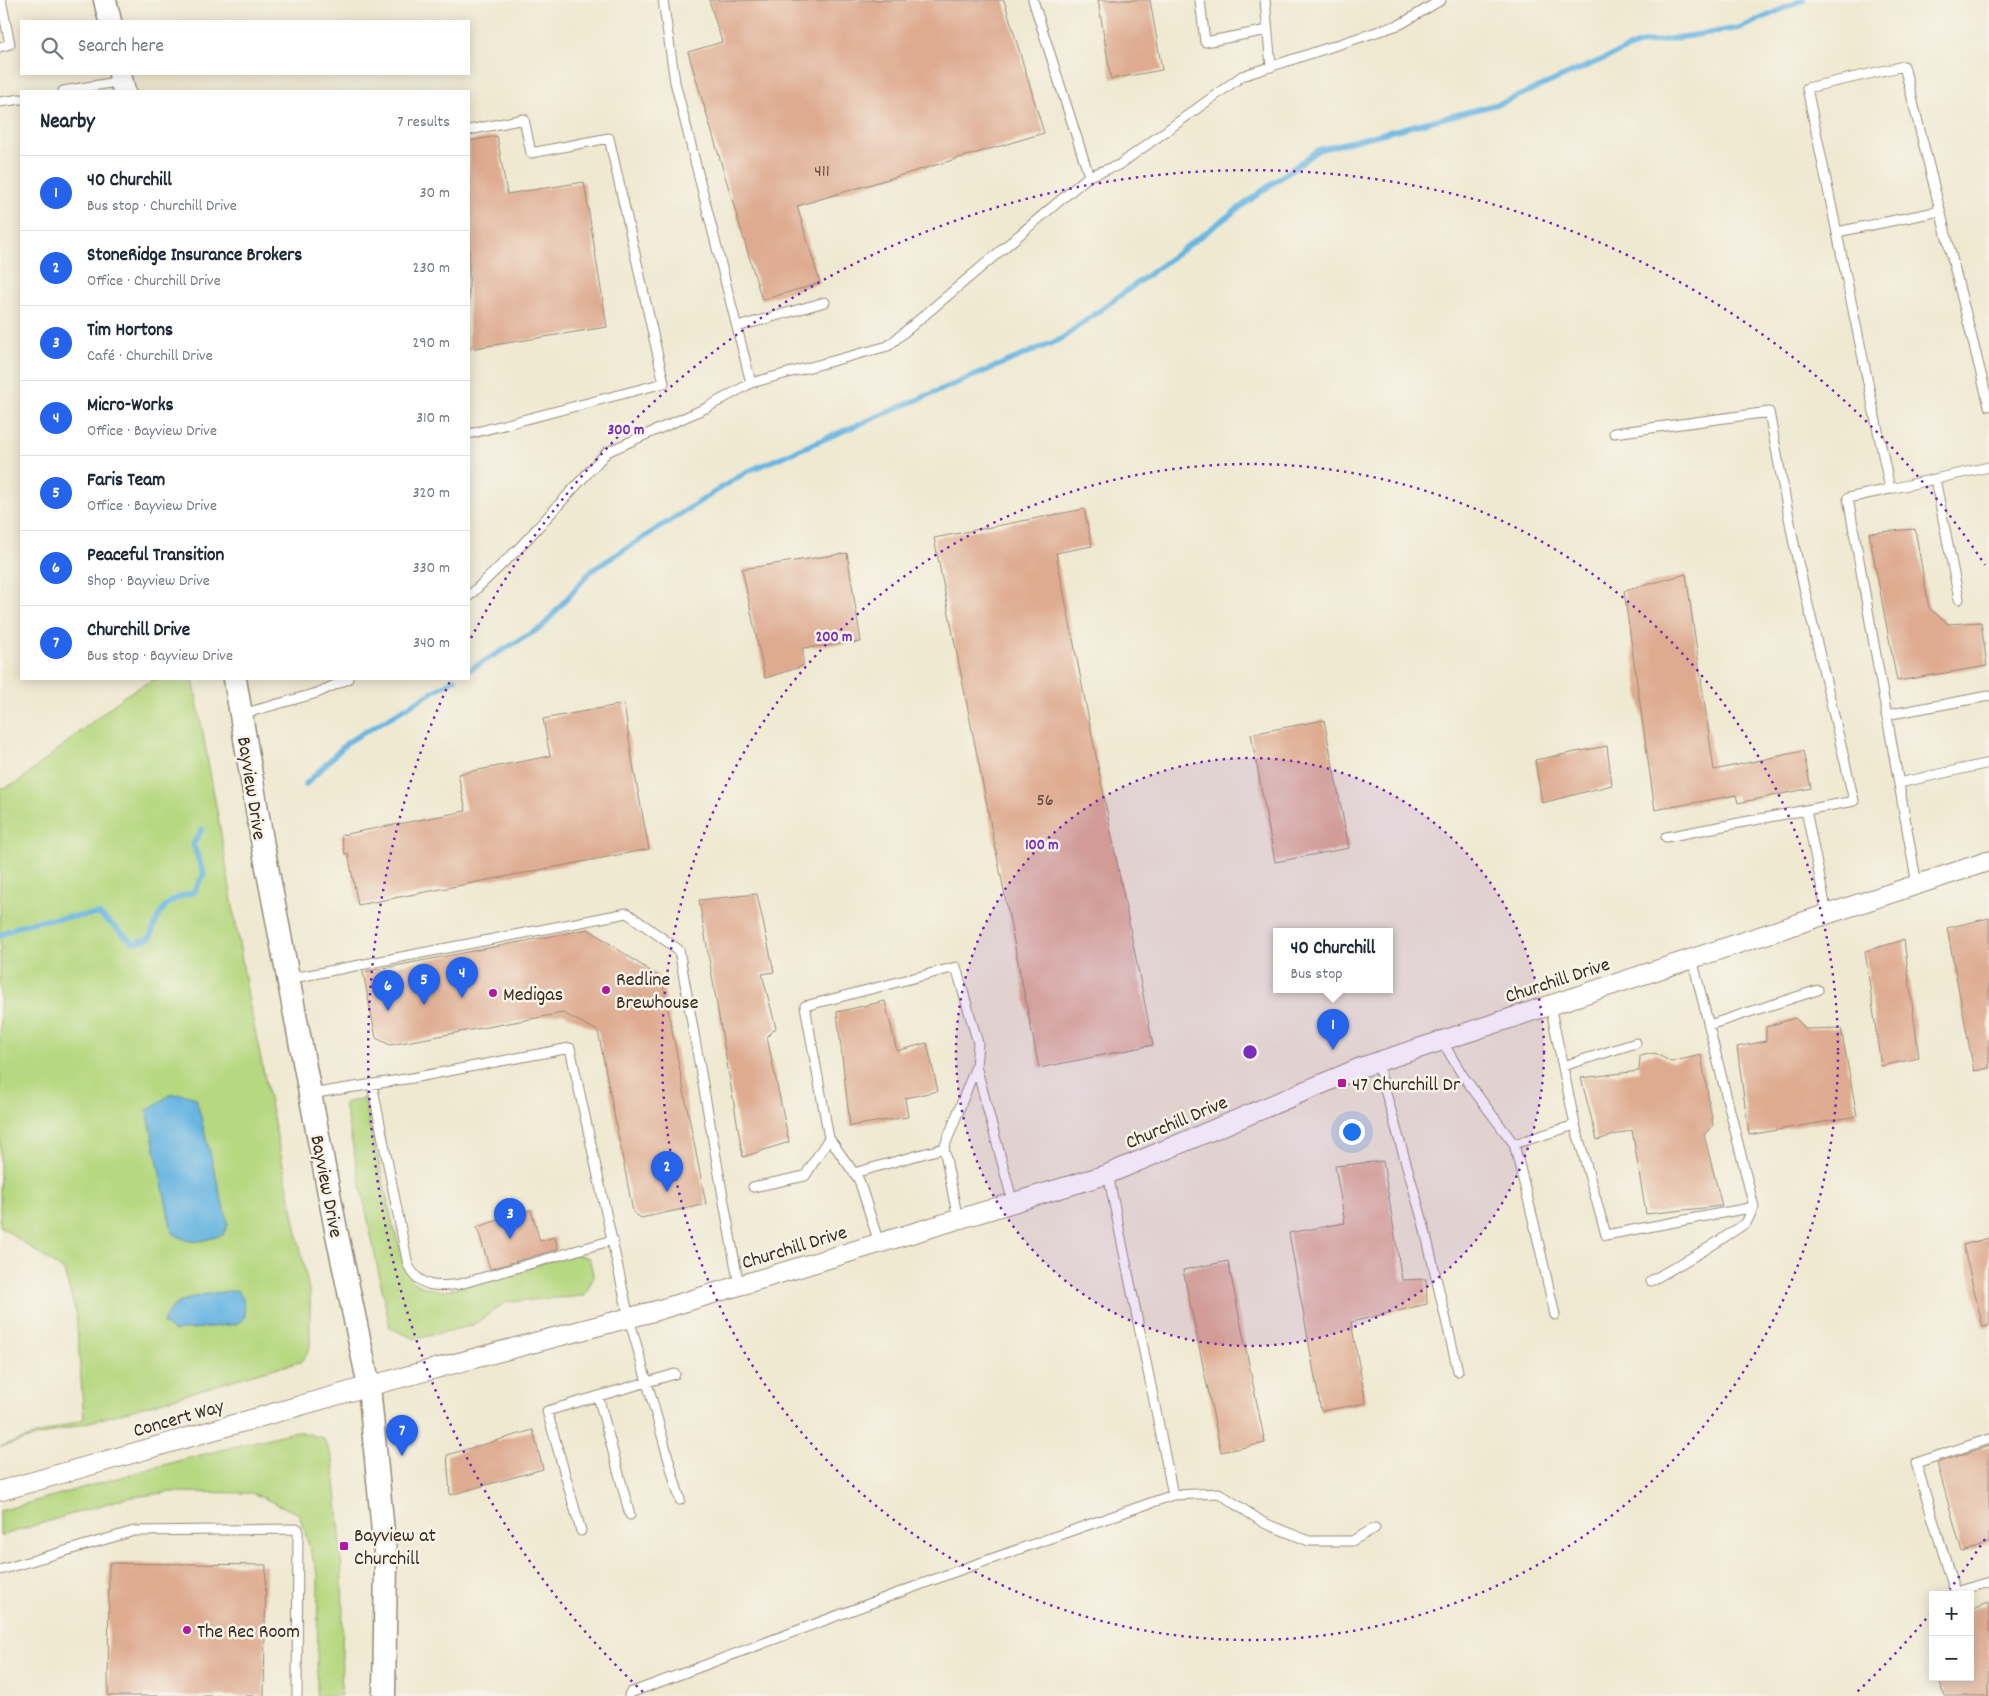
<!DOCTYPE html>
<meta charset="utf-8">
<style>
body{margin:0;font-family:Dekko,sans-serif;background:#f2f2f3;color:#1f2937}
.controls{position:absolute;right:15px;bottom:15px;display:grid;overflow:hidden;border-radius:0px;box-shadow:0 2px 12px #0003}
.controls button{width:45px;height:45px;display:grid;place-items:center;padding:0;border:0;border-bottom:1px solid #e0e1e3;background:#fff;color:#1f2937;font:25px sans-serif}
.you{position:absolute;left:1351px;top:1131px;width:18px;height:18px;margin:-12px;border:4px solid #fff;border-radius:50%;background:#1a73e8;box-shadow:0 0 0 8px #1a73e833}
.badge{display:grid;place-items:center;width:32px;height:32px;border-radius:50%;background:#2563eb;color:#fff;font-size:16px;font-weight:700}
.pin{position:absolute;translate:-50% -41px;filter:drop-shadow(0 1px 2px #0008)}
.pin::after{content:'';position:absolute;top:26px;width:18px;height:15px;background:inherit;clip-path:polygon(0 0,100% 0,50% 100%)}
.popup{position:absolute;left:1273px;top:928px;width:120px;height:65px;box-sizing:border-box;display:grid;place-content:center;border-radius:0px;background:#fff;filter:drop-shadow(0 1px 4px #0005);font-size:16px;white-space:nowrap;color:#747a83}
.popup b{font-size:19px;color:#1f2937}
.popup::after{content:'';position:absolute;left:50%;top:100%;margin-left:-10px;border:10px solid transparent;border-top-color:#fff}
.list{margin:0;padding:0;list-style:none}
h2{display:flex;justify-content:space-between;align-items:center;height:65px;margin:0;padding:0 20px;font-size:21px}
h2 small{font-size:16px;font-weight:400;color:#747a83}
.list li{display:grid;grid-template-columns:32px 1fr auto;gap:15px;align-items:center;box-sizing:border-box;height:75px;padding:0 20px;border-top:1px solid #e0e1e3}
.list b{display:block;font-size:19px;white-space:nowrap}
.list p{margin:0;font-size:16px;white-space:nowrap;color:#747a83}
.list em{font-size:16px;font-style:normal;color:#747a83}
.icon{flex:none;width:28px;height:28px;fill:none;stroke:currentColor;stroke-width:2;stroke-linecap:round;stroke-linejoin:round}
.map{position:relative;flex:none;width:1989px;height:1696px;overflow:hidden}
.search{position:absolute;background:#fff;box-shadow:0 2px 12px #0003;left:20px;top:20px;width:450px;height:55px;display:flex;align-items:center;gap:12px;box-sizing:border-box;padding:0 18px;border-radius:0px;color:#747a83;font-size:19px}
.panel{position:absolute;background:#fff;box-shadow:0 2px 12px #0003;left:20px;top:90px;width:450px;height:590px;border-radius:0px}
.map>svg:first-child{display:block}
.green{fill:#b6d880;stroke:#78814f}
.water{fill:#67b5e1;stroke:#517080}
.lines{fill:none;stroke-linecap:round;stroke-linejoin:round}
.stream{stroke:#67b5e1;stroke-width:5.5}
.building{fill:#deab90}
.service-casing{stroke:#958a78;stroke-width:11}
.minor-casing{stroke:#958a78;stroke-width:21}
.tertiary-casing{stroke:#958a78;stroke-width:25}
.service{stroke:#fff;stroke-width:9}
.minor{stroke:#fff;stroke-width:19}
.tertiary{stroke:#fff;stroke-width:22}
.ring{fill:none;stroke:#7b2cbf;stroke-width:2.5;stroke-dasharray:2.5 5}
.poi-dot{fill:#b5179e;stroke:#f7f3e8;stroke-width:2}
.labels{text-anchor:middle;stroke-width:5;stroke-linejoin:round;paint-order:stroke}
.number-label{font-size:18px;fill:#644a3a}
.street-label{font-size:20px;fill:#3b2a1e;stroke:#f7f3e8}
.poi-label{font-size:20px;fill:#3b2a1e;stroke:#f7f3e8;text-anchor:start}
.centre{fill:#7b2cbf;stroke:#f7f3e8;stroke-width:2.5}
.ring-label{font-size:15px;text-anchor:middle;font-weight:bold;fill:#7b2cbf;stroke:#f7f3e8;stroke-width:5;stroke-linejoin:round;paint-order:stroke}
</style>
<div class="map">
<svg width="1989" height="1696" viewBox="0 0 1989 1696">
<rect width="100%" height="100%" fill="#f7f3e8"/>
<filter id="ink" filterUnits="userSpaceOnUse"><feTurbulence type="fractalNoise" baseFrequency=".02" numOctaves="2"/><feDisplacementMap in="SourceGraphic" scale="10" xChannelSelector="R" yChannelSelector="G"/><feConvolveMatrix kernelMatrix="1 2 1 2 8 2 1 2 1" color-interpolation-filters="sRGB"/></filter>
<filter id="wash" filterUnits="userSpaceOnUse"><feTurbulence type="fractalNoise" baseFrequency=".0096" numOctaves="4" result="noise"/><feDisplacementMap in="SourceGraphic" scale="20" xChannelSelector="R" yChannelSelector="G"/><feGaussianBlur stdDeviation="1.12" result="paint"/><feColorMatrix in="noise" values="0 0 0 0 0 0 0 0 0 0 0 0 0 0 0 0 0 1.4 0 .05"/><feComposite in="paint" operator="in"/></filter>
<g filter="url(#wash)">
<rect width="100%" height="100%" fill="#efe9d1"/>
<!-- green -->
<path class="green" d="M154 679H193L219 822 248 997 310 1295V1347L306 1356 300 1362 260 1372 147 1406 0 1447 84 1419 76 1313 64 1271 0 1226V789L17 783 124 696Z
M364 1098 394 1230 412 1281 423 1287 443 1291 499 1278 571 1253 589 1258 594 1277 584 1296 506 1302 473 1325 416 1339 390 1328 344 1103Z
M297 1431 323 1438 333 1459 340 1534 343 1606 341 1696H317L318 1575 299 1514 252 1493 170 1492 125 1498 0 1536V1511L185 1459Z"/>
<!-- water -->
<path class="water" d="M182 1094 196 1098 228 1224 223 1235C200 1241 191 1247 172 1232L147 1110 170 1095Z
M237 1290 243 1298 245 1317 237 1324 174 1331 163 1324C169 1294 212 1294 237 1290Z"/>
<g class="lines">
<!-- stream -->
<path class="stream" d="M469 670 542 627 591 571 746 472 1061 339 1318 150 1502 103 1638 44 1740 28 1803 0
M306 784 348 742 455 679
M0 936C23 918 70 918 99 914L134 943 150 938C161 908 163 901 194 892L204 874 193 844 202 829"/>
</g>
<g id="blocks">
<!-- building -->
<path class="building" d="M709 0H1004L1044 133 797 206 820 283 762 300 688 52 722 42Z
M1098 0H1150L1162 70 1111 79Z
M497 136 507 194 584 182 607 327 469 349V141Z
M1084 509 1092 546 1056 553 1153 1045 1039 1068 934 538Z
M1915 529 1929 608 1948 624 1981 622 1987 666 1897 681 1869 533Z
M847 553 861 642 803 648V666L765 678 742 569Z
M1686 574 1714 770 1803 751 1811 788 1738 803 1736 795 1655 810 1624 591Z
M624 704 632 759 649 849 358 905 348 853 345 854 341 835 466 811 458 774 550 756 543 719Z
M1324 720 1349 848 1275 862 1251 734Z
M1607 746 1612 785 1542 803 1535 760Z
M757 894 774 972 762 974 776 1028 767 1037 789 1142 743 1157 699 900Z
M1989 918V1068L1974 1071 1947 928Z
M588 929 662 979 706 1204 641 1218 633 1212 598 1031 563 1013 390 1045 376 1038 363 972Z
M1904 940 1919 1058 1881 1066 1865 951Z
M885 1001 897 1051 927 1043 938 1091 905 1098 908 1117 850 1126 837 1012Z
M1795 1018 1806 1029 1841 1028 1857 1116 1749 1135 1737 1047 1766 1041V1027Z
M1655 1053 1671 1062 1701 1055 1713 1125 1704 1135 1722 1206 1646 1214 1632 1130 1597 1140 1581 1078 1639 1071 1640 1056Z
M1383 1161 1402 1280 1426 1279 1427 1304 1351 1322 1366 1403 1321 1411 1289 1233 1345 1223 1335 1166Z
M531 1210 540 1241 555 1237 558 1249 490 1269 477 1227Z
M1989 1238V1326L1983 1327 1963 1245Z
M1228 1261 1265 1443 1221 1452 1183 1270Z
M533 1430 543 1469 450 1495 447 1455Z
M1989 1446V1543L1962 1552 1937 1463Z
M109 1563 266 1565 264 1696H108Z
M1989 1603V1696H1945L1938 1677H1970V1610Z"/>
</g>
</g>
<g filter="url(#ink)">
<use href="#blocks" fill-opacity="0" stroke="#958a78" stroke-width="1"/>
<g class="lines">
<!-- service casing -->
<g class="service-casing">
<path id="service" d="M663 0 675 82 751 383
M1200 0 1205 42 1268 30
M1265 0 1271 67
M0 47 10 44 1 0
M63 91 122 81
M0 102 21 99
M469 130 524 119 531 153 609 138 664 383 469 434
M1089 176 1119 165 1242 76 1401 24 1441 0
M1837 232 1940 211
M737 327 825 302
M1614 433 1769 412 1795 549 1854 801 1806 810
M1935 479 1959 599
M1890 489 1989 467
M469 596 520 547 607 452 706 408 751 383 888 346 1089 176 1033 0
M242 714 317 693 348 679
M1886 715 1989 696
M1899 783 1989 763
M1666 837 1806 810 1827 914
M1917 885 1848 498 1890 489 1807 88 1904 66 1989 406
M288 979 627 913 679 950 739 1286
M1550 1005 1575 1125 1606 1235 1754 1207 1692 958
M1709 1025 1818 990
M1442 1041 1463 1076 1514 1144 1575 1125
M1377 1062 1423 1222 1458 1371
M976 1066 1013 1203
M1563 1066 1636 1043
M372 1084 408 1265C421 1289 437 1287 460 1284L613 1240
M310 1094 412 1078 570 1048 629 1318 680 1500
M1514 1144 1534 1223 1555 1315
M854 1173 944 1148
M1108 1174 1173 1495
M753 1187 805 1176 829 1138
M879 1243 859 1180 829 1138 805 1006 956 967 978 1043 976 1066 944 1148 958 1220
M1651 1281 1708 1248 1746 1223 1754 1207
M598 1396 630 1515
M1989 1439 1916 1463 1955 1592 1989 1582
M581 1531 547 1411 675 1374
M0 1570 134 1531 298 1529 297 1696
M629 1696 630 1693 957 1571 1173 1495 1219 1493 1264 1523 1309 1541H1352L1375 1528"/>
</g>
<!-- minor casing -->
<g class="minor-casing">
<path id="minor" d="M0 1491 369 1386 655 1311 1108 1174 1362 1067 1989 861"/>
</g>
<!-- tertiary casing -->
<g class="tertiary-casing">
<path id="tertiary" d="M105 0 110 21
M120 74 124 91
M235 679 263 846 336 1230 369 1386 386 1563 384 1696"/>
</g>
<!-- service -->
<use href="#service" class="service"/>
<!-- minor -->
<use href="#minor" class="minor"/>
<!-- tertiary -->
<use href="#tertiary" class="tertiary"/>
</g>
</g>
<!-- distance rings -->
<circle cx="1250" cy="1052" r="294" fill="#7b2cbf" fill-opacity=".12"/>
<g class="ring">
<circle cx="1250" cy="1052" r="294"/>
<circle cx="1250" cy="1052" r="588"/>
<path d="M1985 1539A882 882 0 0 1 1950 1589M1931 1613A882 882 0 0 1 1857 1692M643 1692A882 882 0 0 1 451 679M471 638A882 882 0 0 1 1985 565"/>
</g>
<!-- markers -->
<g class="poi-dot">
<circle cx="606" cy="990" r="5"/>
<circle cx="493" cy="993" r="5"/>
<rect x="1337" y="1078" width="10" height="10" rx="2.5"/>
<rect x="339" y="1541" width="10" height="10" rx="2.5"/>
<circle cx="187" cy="1630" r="5"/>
</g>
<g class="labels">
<!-- number labels -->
<g class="number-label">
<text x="822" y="176">411</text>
<text x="1045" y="805">56</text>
</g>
<!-- street labels -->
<g class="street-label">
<text transform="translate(253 788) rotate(81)" y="7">Bayview Drive</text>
<text transform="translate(1557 979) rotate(-18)" y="7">Churchill Drive</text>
<text transform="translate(1176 1121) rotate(-23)" y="7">Churchill Drive</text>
<text transform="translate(328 1186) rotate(79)" y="7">Bayview Drive</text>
<text transform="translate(794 1246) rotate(-17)" y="7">Churchill Drive</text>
<text transform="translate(178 1417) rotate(-16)" y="7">Concert Way</text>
</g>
<!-- poi labels -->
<g class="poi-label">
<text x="616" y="985">Redline<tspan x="616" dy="23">Brewhouse</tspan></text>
<text x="503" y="1000">Medigas</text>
<text x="1352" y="1090">47 Churchill Dr</text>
<text x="354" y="1541">Bayview at<tspan x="354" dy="23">Churchill</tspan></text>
<text x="197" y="1637">The Rec Room</text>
</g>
</g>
<circle cx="1250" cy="1052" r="8" class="centre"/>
<g class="ring-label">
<text x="626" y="434">300 m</text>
<text x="834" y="641">200 m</text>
<text x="1042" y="849">100 m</text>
</g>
</svg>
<div class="controls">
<button>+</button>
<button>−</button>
</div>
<div class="you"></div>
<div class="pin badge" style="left:1333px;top:1050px">1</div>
<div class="popup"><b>40 Churchill</b>Bus stop</div>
<div class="pin badge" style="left:667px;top:1192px">2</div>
<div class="pin badge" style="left:510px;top:1239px">3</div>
<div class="pin badge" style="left:462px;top:998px">4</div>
<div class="pin badge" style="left:424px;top:1005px">5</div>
<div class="pin badge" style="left:388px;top:1011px">6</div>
<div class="pin badge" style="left:402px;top:1456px">7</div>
<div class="search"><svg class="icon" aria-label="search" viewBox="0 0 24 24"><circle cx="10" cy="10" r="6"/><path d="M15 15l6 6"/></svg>Search here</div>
<section class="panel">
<h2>Nearby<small>7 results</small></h2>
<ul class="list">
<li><span class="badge">1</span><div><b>40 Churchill</b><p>Bus stop · Churchill Drive</p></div><em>30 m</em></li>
<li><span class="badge">2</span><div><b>StoneRidge Insurance Brokers</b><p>Office · Churchill Drive</p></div><em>230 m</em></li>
<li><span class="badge">3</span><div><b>Tim Hortons</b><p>Café · Churchill Drive</p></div><em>290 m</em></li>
<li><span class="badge">4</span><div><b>Micro-Works</b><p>Office · Bayview Drive</p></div><em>310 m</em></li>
<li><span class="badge">5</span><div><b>Faris Team</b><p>Office · Bayview Drive</p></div><em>320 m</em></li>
<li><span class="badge">6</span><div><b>Peaceful Transition</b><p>Shop · Bayview Drive</p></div><em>330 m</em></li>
<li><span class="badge">7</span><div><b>Churchill Drive</b><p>Bus stop · Bayview Drive</p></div><em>340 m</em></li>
</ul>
</section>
</div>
